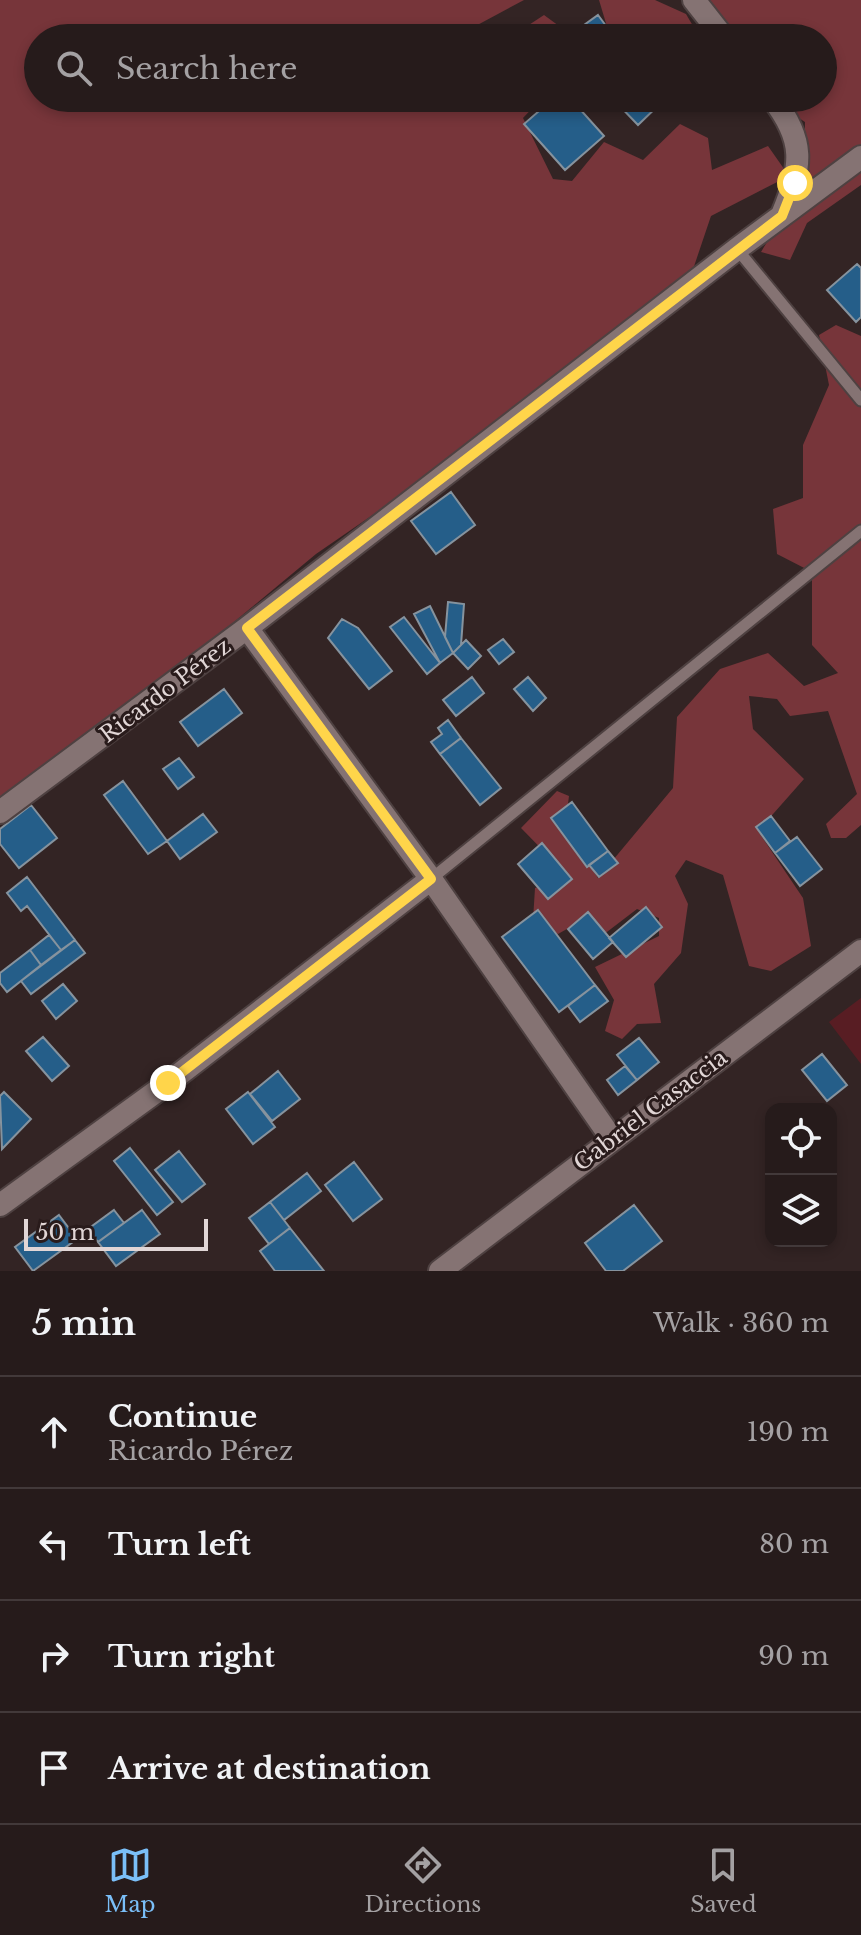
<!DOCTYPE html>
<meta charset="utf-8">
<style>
body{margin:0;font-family:"Libre Baskerville",serif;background:#2e2424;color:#f1f3f6}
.controls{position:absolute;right:24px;bottom:24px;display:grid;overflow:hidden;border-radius:16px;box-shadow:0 4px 12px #0003}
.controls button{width:72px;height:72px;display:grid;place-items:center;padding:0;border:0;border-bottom:2px solid #42393a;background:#261b1b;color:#f1f3f6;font:40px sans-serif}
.scale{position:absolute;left:24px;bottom:20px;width:184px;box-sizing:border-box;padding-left:8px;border:4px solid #e1d6d6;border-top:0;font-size:22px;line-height:28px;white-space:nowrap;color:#e1d6d6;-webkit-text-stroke:6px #291b1b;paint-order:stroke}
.stop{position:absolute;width:24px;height:24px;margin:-18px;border:6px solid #ffd54a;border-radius:50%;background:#fff}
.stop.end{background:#ffd54a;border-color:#fff;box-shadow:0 2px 8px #0008}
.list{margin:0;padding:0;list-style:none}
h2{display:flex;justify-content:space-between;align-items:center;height:104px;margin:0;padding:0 32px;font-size:34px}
h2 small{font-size:26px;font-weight:400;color:#a4a1a3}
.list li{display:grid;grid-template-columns:52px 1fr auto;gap:24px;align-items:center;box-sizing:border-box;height:112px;padding:0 32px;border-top:2px solid #42393a}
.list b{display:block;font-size:30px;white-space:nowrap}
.list p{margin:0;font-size:26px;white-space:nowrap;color:#a4a1a3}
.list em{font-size:26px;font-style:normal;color:#a4a1a3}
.icon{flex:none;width:44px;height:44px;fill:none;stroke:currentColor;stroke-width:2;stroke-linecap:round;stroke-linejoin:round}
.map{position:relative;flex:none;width:861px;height:1271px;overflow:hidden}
.search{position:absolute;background:#261b1b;box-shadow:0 4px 12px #0003;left:24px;right:24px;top:24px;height:88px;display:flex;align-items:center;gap:20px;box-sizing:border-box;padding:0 28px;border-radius:44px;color:#a4a1a3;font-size:30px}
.sheet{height:552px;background:#261b1b}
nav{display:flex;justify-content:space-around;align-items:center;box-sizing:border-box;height:112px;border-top:2px solid #42393a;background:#261b1b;font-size:22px;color:#a4a1a3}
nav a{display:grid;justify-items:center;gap:4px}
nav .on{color:#7abff8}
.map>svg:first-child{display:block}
.green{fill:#581d23}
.forest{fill:#77353a}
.building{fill:#255e89;stroke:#86939e;stroke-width:2}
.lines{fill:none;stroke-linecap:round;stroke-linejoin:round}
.service-casing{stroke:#4e4141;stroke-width:15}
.minor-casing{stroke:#4e4141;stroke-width:26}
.service{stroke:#857373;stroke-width:11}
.minor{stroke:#857373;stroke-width:22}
.route{stroke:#ffd54a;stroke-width:10}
.labels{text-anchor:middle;stroke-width:6;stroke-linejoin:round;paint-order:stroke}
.street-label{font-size:22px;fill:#e1d6d6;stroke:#291b1b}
</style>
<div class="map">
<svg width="861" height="1271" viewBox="0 0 861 1271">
<rect width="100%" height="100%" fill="#332424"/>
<!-- green -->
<path class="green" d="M861 998V1064L829 1022Z"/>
<!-- forest -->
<path class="forest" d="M0 0H524L470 29 469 38H38V98H542L523 118 553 179 572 181 604 142 643 160 680 124 708 138 712 170 768 146 789 176 711 216 682 302 316 554 57 769 0 810Z
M599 0H655L686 14 700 38H619L608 30Z
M706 0H861V185L807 223 790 260 761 252 804 181 805 122 768 98H823V38H726L730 27Z
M544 15 570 34V38H509Z
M836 325 861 336V825L846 838H831L826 824 857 794 828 711 790 716 777 699 749 696 753 729 804 779 758 831 803 898 811 946 771 971 749 966 723 875 686 860 675 876 688 904 681 953 654 984 661 1023 637 1024 622 1039 605 1031 614 1000 595 967 659 936V918L637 909 603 935 581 921 558 934 533 920 535 888 569 877 521 828 557 791 569 796 565 827 598 878 673 788 677 717 720 669 768 653 804 686 838 673 812 645V572L777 554 773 509 803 498V445L829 385 819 335Z"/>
<!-- building -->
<path class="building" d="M598 15 612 34 606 38H566Z
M554 98H570L604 136 565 170 524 124Z
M612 98H660L663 101 638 125Z
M857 264 861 268V317L856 322 827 290Z
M451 492 475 525 436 554 411 521Z
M448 602 464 604 461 645 453 653 445 637Z
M430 606 453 653 440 663 414 614Z
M404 617 440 663 427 674 390 627Z
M342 619 358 628 392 671 369 689 328 638Z
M503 639 514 652 499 664 488 650Z
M466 640 481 656 468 669 453 653Z
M472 677 484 693 456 716 443 700Z
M528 677 546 698 533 711 514 689Z
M224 689 242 713 198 746 180 722Z
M448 720 461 738 440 754 431 742 442 734 438 728Z
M461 738 501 788 480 805 440 754Z
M179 758 194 777 178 789 163 769Z
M123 781 167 841 148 854 104 795Z
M572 802 608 851 587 867 551 818Z
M31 805 57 838 19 868 0 844V829Z
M203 814 217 832 180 859 167 841Z
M771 816 790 841 775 853 756 827Z
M797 837 822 869 800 886 775 853Z
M542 843 572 879 548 899 518 864Z
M608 851 618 863 599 877 589 865Z
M27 877 75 940 61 950 27 906 21 911 7 893Z
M646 907 662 927 626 957 609 938Z
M538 910 595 985 559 1012 502 937Z
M588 912 613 942 593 959 568 929Z
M49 935 61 950 41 965 30 950Z
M75 940 85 953 31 994 21 981Z
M30 950 41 965 7 992 0 983V973Z
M63 984 77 1001 56 1019 42 1001Z
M595 985 608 1001 580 1022 568 1006Z
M43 1037 69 1066 52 1081 26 1051Z
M639 1038 659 1062 637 1080 617 1055Z
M822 1054 847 1085 827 1101 802 1070Z
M625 1066 637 1080 618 1095 607 1080Z
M278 1071 300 1099 272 1121 250 1094Z
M4 1092 31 1119 2 1149 0 1096Z
M248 1092 275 1127 253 1144 226 1109Z
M130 1148 173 1202 157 1215 114 1161Z
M179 1151 205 1184 182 1202 155 1170Z
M354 1162 382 1199 353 1221 325 1185Z
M307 1173 321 1191 284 1220 270 1202Z
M270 1202 290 1228 269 1244 249 1218Z
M634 1205 662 1241 623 1271H606L585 1243Z
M114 1210 124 1223 98 1242 88 1229Z
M142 1210 160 1234 116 1266 98 1242Z
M59 1215 77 1239 33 1271 15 1247Z
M290 1228 324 1271H275L260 1251Z"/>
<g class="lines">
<!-- service casing -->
<g class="service-casing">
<path id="service" d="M737 249 861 400
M431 879 861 531"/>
</g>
<!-- minor casing -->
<g class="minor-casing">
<path id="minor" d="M694 0 724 38
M772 98C806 141 802 166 782 215
M247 628 431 879 612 1139
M0 812 247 628 737 249 861 157
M0 1205 168 1083 431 879
M440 1271 861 951"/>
</g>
<!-- service -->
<use href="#service" class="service"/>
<!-- minor -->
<use href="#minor" class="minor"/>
</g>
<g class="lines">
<!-- route -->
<path class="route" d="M168 1083 431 879 247 628 782 216 795 183"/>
</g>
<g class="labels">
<!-- street labels -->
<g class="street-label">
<text transform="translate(165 690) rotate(-37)" y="8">Ricardo Pérez</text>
<text transform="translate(650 1110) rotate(-37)" y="8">Gabriel Casaccia</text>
</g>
</g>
</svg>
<div class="controls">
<button><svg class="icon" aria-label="locate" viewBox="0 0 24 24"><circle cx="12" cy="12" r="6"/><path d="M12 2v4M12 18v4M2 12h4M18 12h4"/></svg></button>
<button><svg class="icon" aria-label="layers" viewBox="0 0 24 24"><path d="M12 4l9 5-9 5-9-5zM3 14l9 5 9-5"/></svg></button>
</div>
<div class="scale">50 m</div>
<div class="stop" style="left:795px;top:183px"></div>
<div class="stop end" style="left:168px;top:1083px"></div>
<div class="search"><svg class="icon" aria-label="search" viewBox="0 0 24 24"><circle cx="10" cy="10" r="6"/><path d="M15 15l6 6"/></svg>Search here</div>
</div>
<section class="sheet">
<h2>5 min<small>Walk · 360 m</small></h2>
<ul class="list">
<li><svg class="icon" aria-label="ahead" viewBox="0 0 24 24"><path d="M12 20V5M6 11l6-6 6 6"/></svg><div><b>Continue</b><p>Ricardo Pérez</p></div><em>190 m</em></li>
<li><svg class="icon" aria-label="left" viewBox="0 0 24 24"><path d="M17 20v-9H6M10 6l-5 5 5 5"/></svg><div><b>Turn left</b></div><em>80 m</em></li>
<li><svg class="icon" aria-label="right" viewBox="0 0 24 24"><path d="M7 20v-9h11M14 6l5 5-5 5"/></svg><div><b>Turn right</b></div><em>90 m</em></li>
<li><svg class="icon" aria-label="arrive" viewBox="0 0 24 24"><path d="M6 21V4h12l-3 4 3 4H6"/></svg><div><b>Arrive at destination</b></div></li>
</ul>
</section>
<nav>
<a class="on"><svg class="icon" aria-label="map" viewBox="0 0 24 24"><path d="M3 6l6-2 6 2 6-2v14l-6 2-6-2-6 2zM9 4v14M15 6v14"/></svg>Map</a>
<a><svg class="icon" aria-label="directions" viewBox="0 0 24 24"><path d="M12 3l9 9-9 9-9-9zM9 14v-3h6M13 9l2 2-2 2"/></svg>Directions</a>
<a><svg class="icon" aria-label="saved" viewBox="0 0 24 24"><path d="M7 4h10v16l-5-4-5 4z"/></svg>Saved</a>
</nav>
